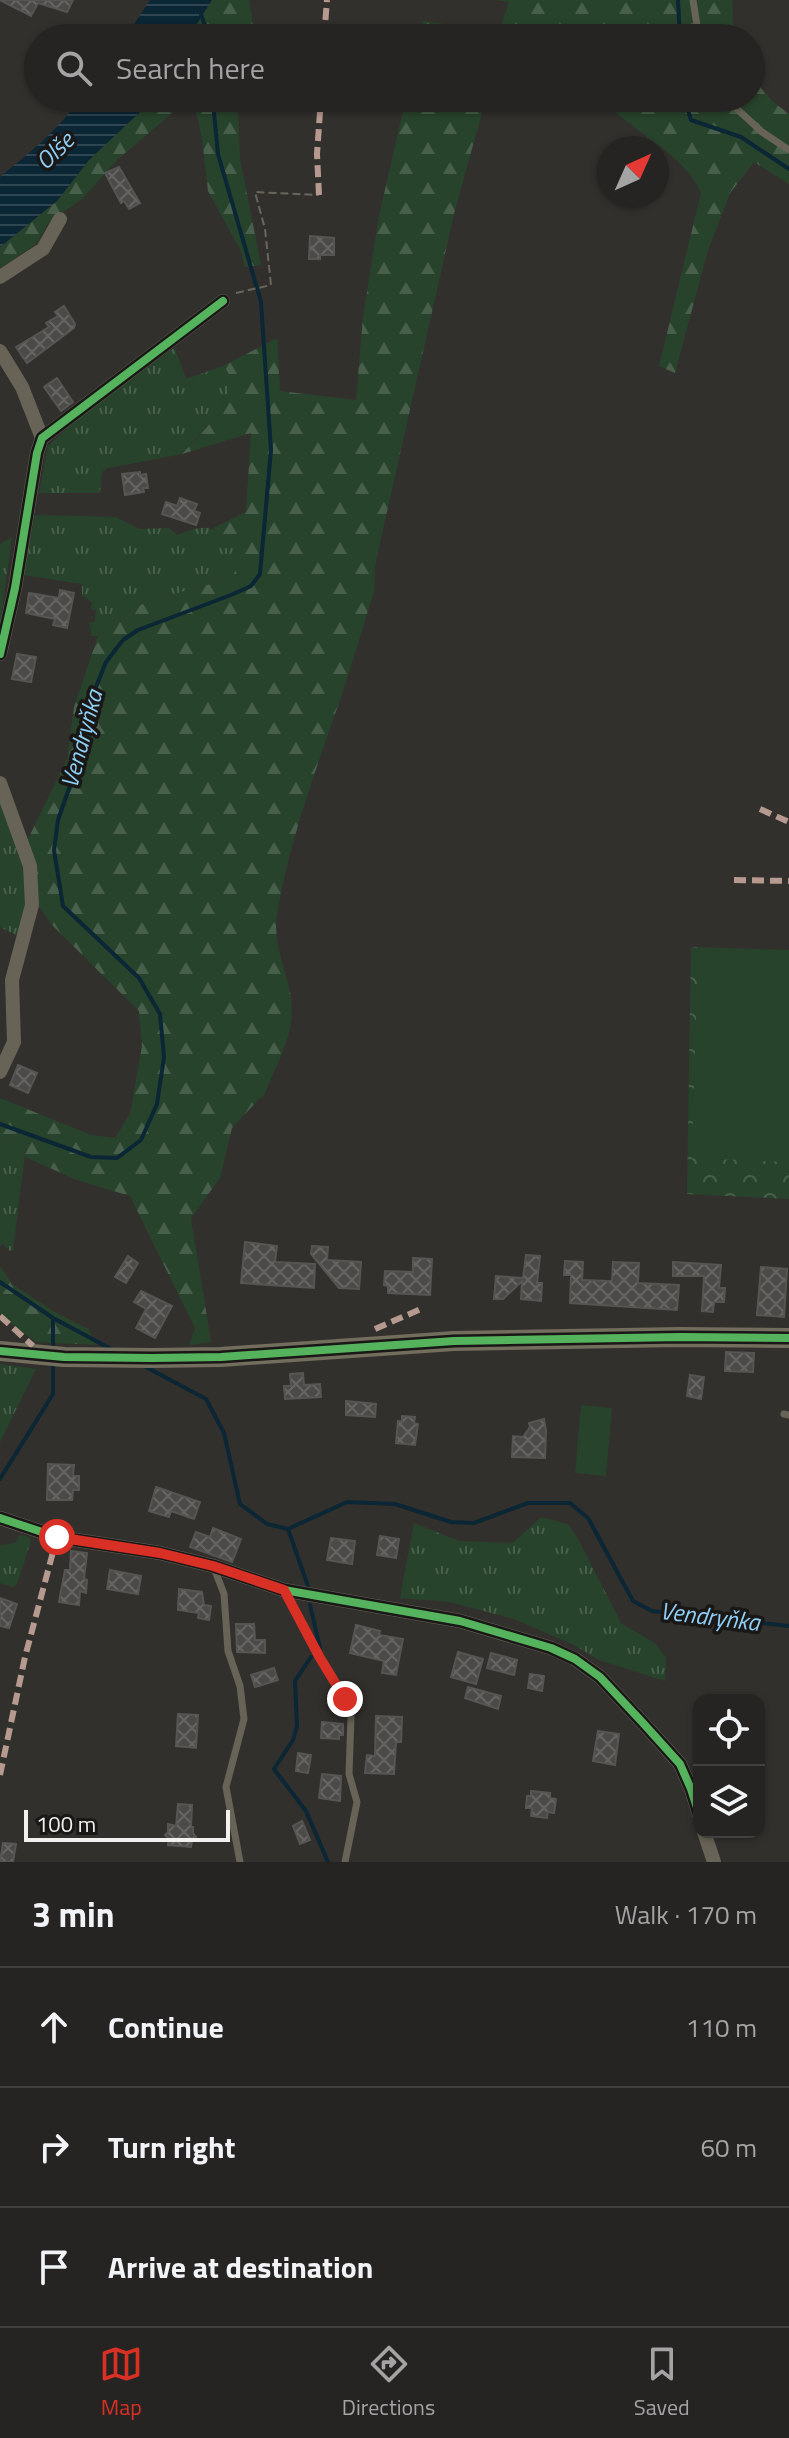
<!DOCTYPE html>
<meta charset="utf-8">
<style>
body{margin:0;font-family:"Titillium Web",sans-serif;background:#32302f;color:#f1f3f6}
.controls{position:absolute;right:24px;bottom:24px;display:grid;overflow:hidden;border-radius:16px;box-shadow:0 2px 6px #0004}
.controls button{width:72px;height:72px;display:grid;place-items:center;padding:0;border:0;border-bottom:2px solid #424140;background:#262422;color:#f1f3f6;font:40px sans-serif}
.compass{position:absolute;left:597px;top:136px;width:72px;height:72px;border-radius:50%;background:#262422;box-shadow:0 2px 6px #0004;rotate:45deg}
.scale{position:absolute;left:24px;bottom:20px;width:206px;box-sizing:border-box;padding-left:8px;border:4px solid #f3f1ef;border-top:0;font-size:22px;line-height:28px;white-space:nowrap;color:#f3f1ef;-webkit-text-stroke:6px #1a1817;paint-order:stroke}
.stop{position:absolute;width:24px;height:24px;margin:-18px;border:6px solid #d93025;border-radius:50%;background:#fff}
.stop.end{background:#d93025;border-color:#fff;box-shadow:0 2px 8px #0008}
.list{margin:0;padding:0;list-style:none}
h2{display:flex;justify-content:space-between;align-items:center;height:104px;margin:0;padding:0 32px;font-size:34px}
h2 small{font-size:26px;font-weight:400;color:#a4a4a5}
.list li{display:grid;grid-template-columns:52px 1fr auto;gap:24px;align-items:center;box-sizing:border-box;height:120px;padding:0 32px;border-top:2px solid #424140}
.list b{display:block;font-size:30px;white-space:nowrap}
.list em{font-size:26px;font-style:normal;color:#a4a4a5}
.icon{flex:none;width:44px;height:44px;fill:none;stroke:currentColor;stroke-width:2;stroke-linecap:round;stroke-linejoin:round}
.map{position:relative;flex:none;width:789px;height:1862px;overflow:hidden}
.search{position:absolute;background:#262422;box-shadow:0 2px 6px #0004;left:24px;right:24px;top:24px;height:88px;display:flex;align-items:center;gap:20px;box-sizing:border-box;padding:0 28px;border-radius:44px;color:#a4a4a5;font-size:30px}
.sheet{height:464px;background:#262422}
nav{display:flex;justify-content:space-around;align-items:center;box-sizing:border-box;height:112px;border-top:2px solid #424140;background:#262422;font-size:22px;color:#a4a4a5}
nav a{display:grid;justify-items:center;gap:4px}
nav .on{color:#d93025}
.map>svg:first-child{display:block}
.grass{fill:url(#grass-tufts)}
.forest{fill:url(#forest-firs)}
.park{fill:url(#park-crowns)}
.pitch{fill:#28432c}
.water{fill:url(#water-rules)}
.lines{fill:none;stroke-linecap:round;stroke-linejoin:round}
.stream{stroke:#0b2634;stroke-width:4}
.building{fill:url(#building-cross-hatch);stroke:#575553;stroke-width:2}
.path{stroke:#69665d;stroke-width:2;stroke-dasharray:8 4;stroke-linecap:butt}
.lane{stroke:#676356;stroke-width:7}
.street{stroke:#676356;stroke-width:14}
.secondary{stroke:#736d5d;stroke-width:20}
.quiet{stroke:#b69a8f;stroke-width:6;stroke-dasharray:12 6;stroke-linecap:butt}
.cycleway-casing{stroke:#1a1817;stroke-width:13}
.cycleway{stroke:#56b35d;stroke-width:8}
.route{stroke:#d93025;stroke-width:10}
.labels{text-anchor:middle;stroke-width:7;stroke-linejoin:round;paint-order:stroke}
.water-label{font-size:24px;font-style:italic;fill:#8fcff6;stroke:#1a1817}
</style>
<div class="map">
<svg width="789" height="1862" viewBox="0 0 789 1862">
<defs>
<pattern id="grass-tufts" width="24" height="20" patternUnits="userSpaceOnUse" patternTransform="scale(2)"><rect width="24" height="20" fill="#28432c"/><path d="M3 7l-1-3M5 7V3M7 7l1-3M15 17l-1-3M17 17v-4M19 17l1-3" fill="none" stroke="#485f4b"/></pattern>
<pattern id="forest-firs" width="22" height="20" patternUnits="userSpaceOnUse" patternTransform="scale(2)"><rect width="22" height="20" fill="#28432c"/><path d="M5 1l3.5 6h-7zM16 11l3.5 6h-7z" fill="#485f4b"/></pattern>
<pattern id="park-crowns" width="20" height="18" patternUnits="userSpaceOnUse" patternTransform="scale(2)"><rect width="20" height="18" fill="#28432c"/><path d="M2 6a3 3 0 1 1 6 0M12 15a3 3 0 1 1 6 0" fill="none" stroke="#485f4b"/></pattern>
<pattern id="water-rules" width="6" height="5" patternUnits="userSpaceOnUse" patternTransform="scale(2)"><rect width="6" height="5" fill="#0b2634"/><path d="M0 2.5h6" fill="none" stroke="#2f4652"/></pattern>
<pattern id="building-cross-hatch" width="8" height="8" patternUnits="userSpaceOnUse" patternTransform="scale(2)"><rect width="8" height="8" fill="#4b4a48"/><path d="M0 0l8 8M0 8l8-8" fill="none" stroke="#656563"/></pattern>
</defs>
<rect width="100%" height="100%" fill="#32302d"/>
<!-- grass -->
<path class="grass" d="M172 349H175L186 379 223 366 229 370 232 388 216 417 182 454 108 468 102 472 100 493H39L48 446 77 419Z
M35 515 115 517 140 529 169 528 177 535C190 530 205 523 218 532L215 542 226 548H235L237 566 232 578 153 600 141 605 98 636H92L89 622H95L96 610 91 609 92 602 82 595V584L23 575Z
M12 537 0 625V544Z
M0 803C15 842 44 895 16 935L0 927Z
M0 1141 26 1145 13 1250 10 1251 3 1244 0 1246Z
M0 1364 36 1369 0 1442Z
M541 1517 568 1524 578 1539 621 1623 656 1644 666 1658 665 1681 599 1660 574 1645 514 1619 450 1602 400 1598 414 1523 459 1541 513 1543Z
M19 1535 29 1537 31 1541 17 1584 13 1587 0 1583V1545L16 1543Z"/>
<!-- forest -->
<path class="forest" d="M212 0H249L255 38H188Z
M496 0H732L734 38H545L527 26 519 24 508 38H419L423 21 499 31 509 2Z
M751 76 772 101 789 114V184L754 162 730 193 708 250 675 373 659 366 701 193C685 153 629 131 602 98H751Z
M149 98H190L118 159 82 199 49 222 35 245 0 268V247L57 201 89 160 139 113Z
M193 98H243L238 109 240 159 261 265 245 267 240 249 208 191 202 138Z
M406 98H486L454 214 375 565 374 592C363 625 354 658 343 691 318 764 290 837 277 914 273 942 284 965 290 992 298 1032 277 1061 264 1096L259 1099 232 1128 220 1178 191 1218 211 1342 189 1345 195 1328 130 1196 77 1180 25 1157 26 1145 0 1141V1098L91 1135 115 1138 130 1114 142 1046 139 1011 54 927 37 904 28 839 67 759 74 707 98 636 141 605 153 600 232 578 237 566 235 548H220L215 542 218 532 213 528 246 512 251 433 182 454C199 436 249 390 223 366L277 338 280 391 356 400 363 317 379 216Z
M0 1266 12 1284 53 1311 88 1329 97 1345 36 1342 0 1315Z"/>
<!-- park -->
<path class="park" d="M691 947 789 950V1199L687 1194Z"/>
<!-- pitch -->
<path class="pitch" d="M698 948 789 951V1162L692 1158Z
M581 1405 612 1408 606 1476 575 1473Z"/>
<!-- water -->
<path class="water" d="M150 0H212L188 38H125Z
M80 98H149L139 113 89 160 57 201 0 247V177C29 153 60 129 80 98Z"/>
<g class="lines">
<!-- stream -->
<path class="stream" d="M678 0 680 38
M201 14 209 38
M684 98 691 120 741 137 789 169
M0 1124 91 1157 117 1158 141 1140 157 1104 164 1057 160 1014 139 978 63 906 54 850 58 820 80 757 88 707 106 662 123 640 138 630 231 595 251 586 260 574 271 450 261 302 218 154 214 113 216 98
M0 1282 53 1318 113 1350
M53 1318V1348
M146 1367 206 1399 224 1433 240 1504 267 1524 288 1529 347 1502 395 1504 451 1522 474 1523 528 1503H570L588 1518 633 1601 652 1611 789 1626
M0 1479 53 1394V1361
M288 1529 308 1586
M310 1605 320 1648
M311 1657 295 1681 297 1726 293 1740 274 1769 306 1811 328 1862"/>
</g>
<!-- building -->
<path class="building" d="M0 0H73L67 12 38 3 31 16Z
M119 167 140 203 129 209 124 201 121 203 105 173Z
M310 236 334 238V255H320V259H309Z
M64 306 75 324 74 328 27 363 16 347 49 327 46 323 58 316 55 312Z
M57 378 73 402 61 411 44 387Z
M140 472V475L146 474 148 488H143L144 492 125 495 122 474Z
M180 498 197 504 194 511 200 513 196 525 162 514 166 502 177 506Z
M60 590 74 593 67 628 53 625 55 619 26 613 29 593 59 598Z
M17 654 36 657 31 682 12 679Z
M18 1065 37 1073 28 1093 10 1085Z
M245 1242 277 1246 275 1262 315 1264 314 1288 241 1283Z
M312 1246 328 1247 327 1260 361 1262 359 1289 339 1288 311 1254Z
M526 1255 540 1256 537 1283H542L541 1301 521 1299 522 1281 503 1299H494L496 1276 523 1278Z
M128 1256 138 1263 126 1283 115 1277Z
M413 1258 432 1259 430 1295 388 1293V1286L384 1285 385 1271 413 1272Z
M565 1261 583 1262 582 1280 608 1281H612L613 1262 639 1263 638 1283 679 1285 677 1310 570 1303 571 1275H564Z
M673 1262 721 1265 719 1288H725L724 1302H714L713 1312 702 1311 704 1276H673Z
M761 1267 787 1269 784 1317 757 1315Z
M141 1291 172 1306 155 1338 136 1328 146 1309 134 1302Z
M726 1352 754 1353 753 1372 725 1371Z
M303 1373 304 1385 320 1384 321 1397 285 1399 284 1386H291L290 1374Z
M690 1375 704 1377 701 1399 687 1396Z
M346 1401 376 1404 375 1417 346 1415Z
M402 1416 415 1417 414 1423 418 1424 415 1445 396 1443 398 1421 402 1422Z
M544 1419 546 1431 545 1458 512 1457 513 1436 523 1437 530 1427 529 1423Z
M48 1464 74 1465 73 1476H79V1490H73L72 1500H47Z
M156 1487 200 1502 194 1519 171 1511 169 1517 149 1511Z
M213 1528 241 1539 232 1562 190 1547 196 1532 210 1537Z
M380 1536 399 1539 396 1558 377 1555Z
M331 1538 355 1541 352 1564 327 1560Z
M71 1551 87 1553 84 1579 87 1580 86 1593 80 1591 79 1605 59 1602 65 1570H70Z
M110 1570 141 1576 138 1594 107 1589Z
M179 1589 202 1592 204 1605 211 1606 209 1620 198 1618 199 1613 178 1610Z
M0 1598 17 1604 9 1628 0 1626Z
M236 1624H254L255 1640H265V1653L237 1652Z
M356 1625 380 1631 379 1635 403 1639 396 1675 382 1673 384 1661 350 1653Z
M458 1652 483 1659 476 1684 451 1677Z
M491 1653 517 1660 514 1675 487 1668Z
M274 1668 278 1680 255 1687 251 1675Z
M530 1674 544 1676 542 1691 528 1688Z
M468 1687 501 1696 498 1709 465 1698Z
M178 1714 198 1715 196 1748 176 1746Z
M376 1716 402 1717 401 1742H396L394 1774 365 1773 367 1755 375 1756Z
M322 1722 343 1724V1735H339V1739L321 1738Z
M598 1731 619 1734 615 1765 593 1761Z
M298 1753 311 1755 308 1773 296 1771Z
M322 1774 341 1776 340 1801 319 1798Z
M531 1791 550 1793V1798L556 1799 554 1813 548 1812 547 1818 531 1816 532 1808H526L527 1796H531Z
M178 1804 192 1805 191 1827H193V1833L196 1837 192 1841 191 1847 168 1845 169 1839 165 1835 168 1832V1824L176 1826Z
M302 1821 310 1840 300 1844 293 1826Z
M3 1843 16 1844 13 1862H0Z"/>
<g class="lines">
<!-- path -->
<path class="path" d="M236 293 271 285 265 229 255 192 319 195"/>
<!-- lane -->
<path class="lane" d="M693 0 699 38
M725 98 762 132 789 150
M784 1414 789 1415
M214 1568 224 1594 228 1651 240 1686 244 1719 226 1787 240 1862
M285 1592 320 1658 345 1699 351 1717 349 1774 357 1802 345 1862"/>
<!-- street -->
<path class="street" d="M0 277 43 249 60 219
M0 351 22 387 42 438
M0 654 15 588 37 453 42 438 223 301
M0 783 30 866 32 905 12 980 14 1042 0 1072
M0 1518 57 1537 160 1553 213 1566 284 1590 460 1621 551 1648 575 1659 600 1677 643 1723 680 1764 691 1789 699 1814
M704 1832 714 1862"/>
<!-- secondary -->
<path class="secondary" d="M0 1351 64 1357 152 1358 221 1357 454 1341 680 1337 789 1338"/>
<!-- quiet -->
<path class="quiet" d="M324 38 327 0
M319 195 317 154 321 98
M760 809 789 822
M734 880 789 881
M0 1316 33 1346
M375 1329 421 1309
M0 1775 25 1657 57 1537"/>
<!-- cycleway casing -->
<g class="cycleway-casing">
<path id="cycleway" d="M0 654 15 588 37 453 42 438 223 301
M0 1351 64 1357 152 1358 221 1357 454 1341 680 1337 789 1338
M0 1518 57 1537 160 1553 213 1566 284 1590 460 1621 551 1648 575 1659 600 1677 643 1723 680 1764 691 1789 699 1814"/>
</g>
<!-- cycleway -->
<use href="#cycleway" class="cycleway"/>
</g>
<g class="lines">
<!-- route -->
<path class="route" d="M57 1537 160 1553 213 1566 284 1590 320 1658 345 1699"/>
</g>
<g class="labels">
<!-- water labels -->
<g class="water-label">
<text transform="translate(55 151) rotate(-44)" y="8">Olše</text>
<text transform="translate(82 739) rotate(-75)" y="8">Vendryňka</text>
<text transform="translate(710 1617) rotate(7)" y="8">Vendryňka</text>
</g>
</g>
</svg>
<div class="controls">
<button><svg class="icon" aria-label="locate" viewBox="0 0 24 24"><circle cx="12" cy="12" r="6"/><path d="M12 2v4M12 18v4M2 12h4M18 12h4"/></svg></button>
<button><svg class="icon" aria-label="layers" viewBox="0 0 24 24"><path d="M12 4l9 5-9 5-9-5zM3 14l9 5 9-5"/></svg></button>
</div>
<svg class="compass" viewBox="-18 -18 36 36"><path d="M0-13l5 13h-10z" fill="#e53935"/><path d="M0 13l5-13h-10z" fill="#a4a4a5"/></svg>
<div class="scale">100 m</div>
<div class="stop" style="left:57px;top:1537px"></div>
<div class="stop end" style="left:345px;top:1699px"></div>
<div class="search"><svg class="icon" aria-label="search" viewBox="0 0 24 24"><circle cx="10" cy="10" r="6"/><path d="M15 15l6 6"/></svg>Search here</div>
</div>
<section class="sheet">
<h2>3 min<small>Walk · 170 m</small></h2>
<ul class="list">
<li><svg class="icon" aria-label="ahead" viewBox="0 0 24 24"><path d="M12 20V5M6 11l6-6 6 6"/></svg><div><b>Continue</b></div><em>110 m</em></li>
<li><svg class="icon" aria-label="right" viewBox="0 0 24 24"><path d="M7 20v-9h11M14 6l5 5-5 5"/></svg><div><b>Turn right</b></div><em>60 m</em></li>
<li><svg class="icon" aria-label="arrive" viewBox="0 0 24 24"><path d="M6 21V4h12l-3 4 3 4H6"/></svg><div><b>Arrive at destination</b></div></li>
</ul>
</section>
<nav>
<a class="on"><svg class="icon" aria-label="map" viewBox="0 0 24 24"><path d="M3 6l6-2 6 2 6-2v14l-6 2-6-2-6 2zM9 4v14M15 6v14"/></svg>Map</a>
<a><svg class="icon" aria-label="directions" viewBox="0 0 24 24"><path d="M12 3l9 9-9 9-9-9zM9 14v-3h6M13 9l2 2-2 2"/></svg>Directions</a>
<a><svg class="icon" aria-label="saved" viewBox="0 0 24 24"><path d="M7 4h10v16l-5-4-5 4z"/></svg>Saved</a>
</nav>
